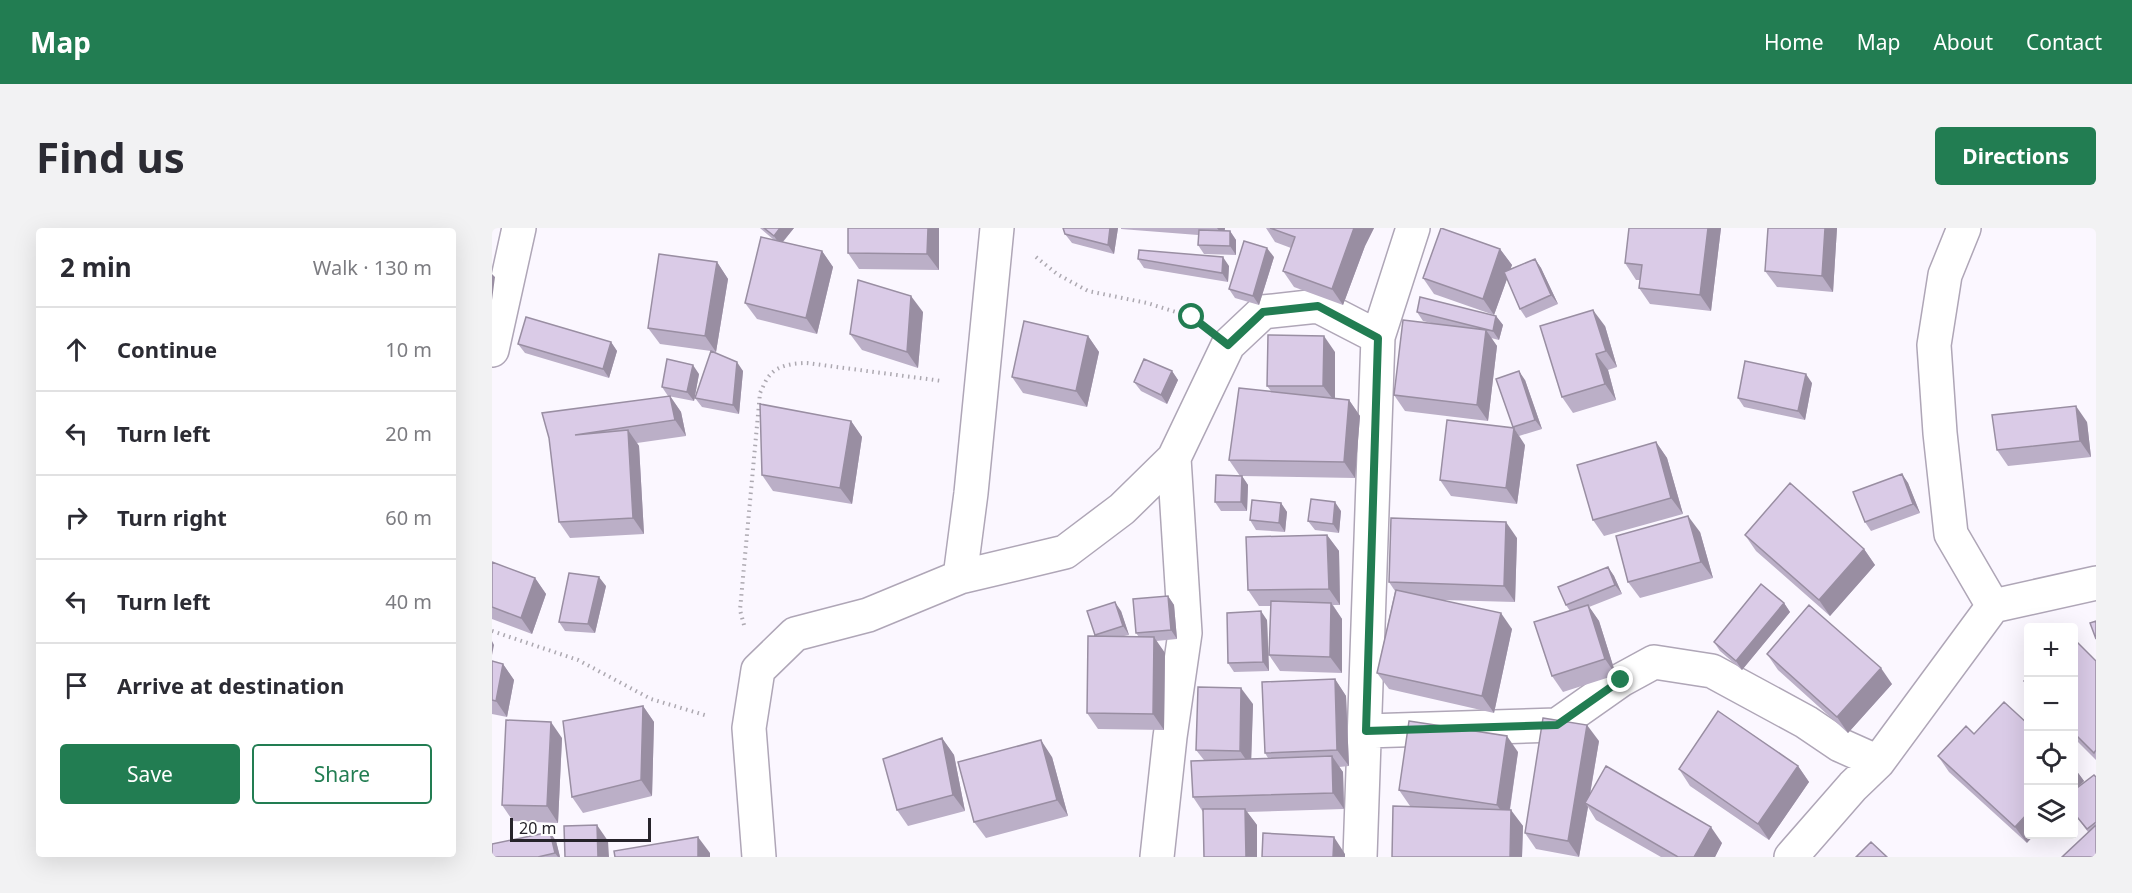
<!DOCTYPE html>
<meta charset="utf-8">
<style>
body{margin:0;font-family:"Noto Sans",sans-serif;background:#f2f2f3;color:#2b2b33}
.controls{position:absolute;right:18px;bottom:18px;display:grid;overflow:hidden;border-radius:6px;box-shadow:0 6px 24px #0002}
.controls button{width:54px;height:54px;display:grid;place-items:center;padding:0;border:0;border-bottom:2px solid #e1e1e2;background:#fff;color:#2b2b33;font:30px sans-serif}
.scale{position:absolute;left:18px;bottom:15px;width:141px;box-sizing:border-box;padding-left:6px;border:3px solid #26232a;border-top:0;font-size:16px;line-height:21px;white-space:nowrap;color:#26232a;-webkit-text-stroke:4px #fff;paint-order:stroke}
.stop{position:absolute;width:18px;height:18px;margin:-14px;border:4px solid #227d52;border-radius:50%;background:#fff}
.stop.end{background:#227d52;border-color:#fff;box-shadow:0 2px 6px #0008}
.list{margin:0;padding:0;list-style:none}
h2{display:flex;justify-content:space-between;align-items:center;height:78px;margin:0;padding:0 24px;font-size:26px}
h2 small{font-size:20px;font-weight:400;color:#7c7c81}
.list li{display:grid;grid-template-columns:39px 1fr auto;gap:18px;align-items:center;box-sizing:border-box;height:84px;padding:0 24px;border-top:2px solid #e1e1e2}
.list b{display:block;font-size:22px;white-space:nowrap}
.list em{font-size:20px;font-style:normal;color:#7c7c81}
.actions{display:flex;gap:12px;padding:18px 24px}
.actions a{flex:1;padding:14px 0;border:2px solid #227d52;border-radius:6px;text-align:center;font-size:21px;color:#227d52}
.actions .main{background:#227d52;color:#fff}
.icon{flex:none;width:33px;height:33px;fill:none;stroke:currentColor;stroke-width:2;stroke-linecap:round;stroke-linejoin:round}
.map{position:relative;flex:none;width:1604px;height:629px;overflow:hidden;border-radius:6px}
header{display:flex;align-items:center;gap:36px;box-sizing:border-box;height:84px;padding:0 30px;background:#227d52;color:#fff}
header strong{font-size:28px}
nav{display:flex;gap:33px;margin-inline-start:auto;font-size:21px}
.intro{display:flex;align-items:center;justify-content:space-between;box-sizing:border-box;height:144px;padding:0 36px}
h1{margin:0;font-size:42px}
.button{padding:15px 27px;border-radius:6px;background:#227d52;color:#fff;font-size:21px;font-weight:700}
main{display:flex;gap:36px;padding:0 36px}
aside{flex:1;background:#fff;border-radius:6px;box-shadow:0 6px 24px #0002}
.map>svg:first-child{display:block}
.lines{fill:none;stroke-linecap:round;stroke-linejoin:round}
.street-casing{stroke:#afa6b7;stroke-width:36}
.path{stroke:#ada9b1;stroke-width:4;stroke-dasharray:1.5 4.5;stroke-linecap:butt}
.street{stroke:#fff;stroke-width:33}
.wall{fill:#bbafc7}
.shaded-wall{fill:#998ea2}
.building{fill:#dacbe7;stroke:#998ea2;stroke-width:1.5}
.route{stroke:#227d52;stroke-width:8}
</style>
<header>
<strong>Map</strong>
<nav><a>Home</a><a>Map</a><a>About</a><a>Contact</a></nav>
</header>
<div class="intro"><h1>Find us</h1><a class="button">Directions</a></div>
<main>
<aside>
<h2>2 min<small>Walk · 130 m</small></h2>
<ul class="list">
<li><svg class="icon" aria-label="ahead" viewBox="0 0 24 24"><path d="M12 20V5M6 11l6-6 6 6"/></svg><div><b>Continue</b></div><em>10 m</em></li>
<li><svg class="icon" aria-label="left" viewBox="0 0 24 24"><path d="M17 20v-9H6M10 6l-5 5 5 5"/></svg><div><b>Turn left</b></div><em>20 m</em></li>
<li><svg class="icon" aria-label="right" viewBox="0 0 24 24"><path d="M7 20v-9h11M14 6l5 5-5 5"/></svg><div><b>Turn right</b></div><em>60 m</em></li>
<li><svg class="icon" aria-label="left" viewBox="0 0 24 24"><path d="M17 20v-9H6M10 6l-5 5 5 5"/></svg><div><b>Turn left</b></div><em>40 m</em></li>
<li><svg class="icon" aria-label="arrive" viewBox="0 0 24 24"><path d="M6 21V4h12l-3 4 3 4H6"/></svg><div><b>Arrive at destination</b></div></li>
</ul>
<div class="actions"><a class="main">Save</a><a>Share</a></div>
</aside>
<div class="map">
<svg width="1604" height="629" viewBox="0 0 1604 629">
<rect width="100%" height="100%" fill="#fbf7ff"/>
<g class="lines">
<!-- street casing -->
<g class="street-casing">
<path id="street" d="M1472 0 1453 47 1442 117 1448 205 1459 306 1501 378
M0 122 27 0
M468 349 479 265 505 0
M874 503 1065 497 1129 452 1162 434 1220 443 1314 494 1348 517 1386 534
M267 629 257 500 266 442 303 406 376 387 468 349 573 324 630 281 682 230 736 117 771 84 826 78 886 109
M665 629 678 509 693 405 682 230
M868 629 886 109 921 0
M1299 629 1361 558 1386 534 1501 378 1604 355"/>
</g>
<!-- path -->
<path class="path" d="M544 29 565 46 596 63 655 75 700 89 705 93
M252 397 248 382 268 165C271 159 274 151 278 147 286 137 303 135 315 135L450 153
M0 403 86 432 159 471 216 488"/>
<!-- street -->
<use href="#street" class="street"/>
</g>
<!-- wall -->
<path class="wall" d="M268 0H302L291 14 330 23 341 39 325 106 265 91 253 75 282 12Z
M447 0V42L367 41 356 25Z
M571 0H626L622 26 580 15 573 6Z
M629 0H733L732 3H738L744 12V27L712 26 706 17V7L629 1Z
M774 0H882L873 18 851 77 802 59 791 43 799 20 783 14Z
M1229 0 1219 83 1158 76 1147 60 1148 52H1144L1133 35Z
M1345 0 1341 64 1285 59 1273 43Z
M1008 21 1020 37 1018 41 1043 31 1049 40 1066 76 1034 90 1028 81 1015 51 1002 87 942 66 931 50Z
M782 29 767 77 743 70 737 61Z
M646 31 737 38 736 54 652 40Z
M225 34 236 51 224 124H221L251 143 247 186 210 179 203 170 219 123 168 116 156 100Z
M431 84 426 140 370 122 358 106Z
M925 84 1004 88 1011 97 1007 112 999 110 1005 118 996 193 913 183 902 167 939 95 931 93Z
M1113 98 1125 139 1116 142 1124 172 1081 185 1070 169Z
M596 108 607 124 595 179 531 165 520 149Z
M119 114 125 123 117 150 33 125 26 116Z
M843 124V170L857 172 868 188 863 250 750 248 756 257 755 283H729L723 274 748 248 737 232 779 163 775 158Z
M680 143 686 152 675 176 649 163 642 154Z
M207 146 202 173 176 168 170 159Z
M1033 152 1050 201 1027 208 1021 199Z
M1320 155 1313 192 1252 179 1246 170Z
M178 168 189 184 194 208 145 215 147 218 152 306 78 310 67 294 57 210Z
M359 193 370 209 360 276 281 263 270 247Z
M1595 194 1599 229 1516 238 1505 222Z
M1164 214 1175 230 1191 286 1112 308 1101 292Z
M1033 217 1025 276 959 268 948 252Z
M1410 246 1416 255 1428 285 1379 303 1373 294Z
M789 275 795 284 793 304 764 302 758 292Z
M849 283 847 305 823 302 816 293Z
M1208 304 1221 350 1148 370 1136 354Z
M835 307 847 323 848 377H841L850 391V445L788 443 777 427 779 378H767L756 362Z
M1253 307 1372 321 1383 337 1338 388 1264 323Z
M1025 310 1023 374 950 372 1020 401 1002 485 897 461 885 445 903 363 897 354Z
M0 334 43 350 54 366 40 406 0 391Z
M1116 339 1122 348 1130 366 1097 379 1107 393 1124 447 1071 464 1060 448 1078 383 1074 377Z
M114 358 103 405 73 403 67 394Z
M676 368 682 377 685 411 664 413 673 425 672 502 606 501 595 485 604 408 595 383H629L637 407 632 408 647 409 644 405Z
M1292 375 1298 384 1250 442 1228 423 1222 414Z
M775 392 777 443 742 444 736 435Z
M1581 410 1604 433V532L1581 509Z
M1275 426 1400 456 1356 505 1286 442Z
M0 433 11 436 22 452 15 489 0 486Z
M843 451 854 468 857 538 847 539 851 544 852 581 755 584 765 597 711 584 701 569 712 532 704 522 761 476 759 531 776 530 773 525Z
M151 478 162 494 160 568 91 585 80 569Z
M1482 506 1535 615 1457 544 1446 528Z
M70 510 66 595 21 593 10 577Z
M450 510 462 527 473 583 416 598 405 582Z
M1107 513 1098 567 1230 615 1223 629H1169L1104 592 1096 579 1087 629 1044 621 1033 605Z
M1026 524 1018 582 1031 598 1030 629H900L924 579 918 578 907 562Z
M560 529 576 588 494 610 482 594Z
M1306 538 1317 554 1277 612 1198 558 1187 541Z
M1581 538 1592 553 1586 559 1604 549V629L1596 604 1581 584Z
M64 613 68 629H0Z"/>
<!-- shaded-wall -->
<path class="shaded-wall" d="M288 0H302L288 17 282 8Z
M436 0H447V42L435 26Z
M618 0H626L622 26 616 17Z
M725 0H733L732 9Z
M862 0H882L873 18 851 77 840 61Z
M1216 0H1229L1219 83 1208 67Z
M1333 0H1345L1341 64 1330 48Z
M738 3 744 12V27L738 18Z
M775 20 782 29 767 77 761 68Z
M1008 21 1020 37 1002 87 991 71Z
M330 23 341 39 325 106 314 90Z
M731 29 737 38 736 54 730 45Z
M1043 31 1049 40 1066 76 1059 67Z
M225 34 236 51 224 124 213 108Z
M0 46 3 49 0 72Z
M419 68 431 84 426 140 415 124Z
M1101 82 1113 98 1125 139 1114 123Z
M1004 88 1011 97 1007 112 1001 103Z
M994 102 1005 118 996 193 985 177Z
M596 108 607 124 595 179 584 163Z
M832 108 843 124V174L831 158Z
M119 114 125 123 117 150 111 141Z
M1104 126 1116 142 1124 172 1113 156Z
M245 134 251 143 247 186 241 177Z
M201 137 207 146 202 173 195 164Z
M680 143 686 152 675 176 669 167Z
M1027 143 1033 152 1050 201 1043 192Z
M1314 146 1320 155 1313 192 1306 183Z
M178 168 189 184 194 208 183 192Z
M857 172 868 188 863 250 852 234Z
M1584 178 1595 194 1599 229 1588 213Z
M359 193 370 209 360 276 348 260Z
M1022 200 1033 217 1025 276 1014 260Z
M136 202 147 218 152 306 141 290Z
M1164 214 1175 230 1191 286 1179 270Z
M1410 246 1416 255 1428 285 1421 276Z
M750 248 756 257 755 283 749 274Z
M843 274 849 283 847 305 841 296Z
M789 275 795 284 793 304 787 295Z
M1196 288 1208 304 1221 350 1209 334Z
M1014 294 1025 310 1023 374 1012 358Z
M835 307 847 323 848 377 837 361Z
M1372 321 1383 337 1338 388 1327 372Z
M1116 339 1122 348 1130 366 1123 357Z
M107 349 114 358 103 405 96 396Z
M43 350 54 366 40 406 29 390Z
M676 368 682 377 685 411 679 402Z
M623 374 629 383 637 407 631 398Z
M839 375 850 391V445L838 429Z
M1292 375 1298 384 1250 442 1244 433Z
M1096 377 1107 393 1124 447 1113 431Z
M769 383 775 392 777 443 771 434Z
M1009 385 1020 401 1002 485 990 468Z
M662 409 673 425 672 502 661 486Z
M0 413 2 417 0 427Z
M11 436 22 452 15 489 4 473Z
M1389 440 1400 456 1356 505 1345 489Z
M843 451 854 468 857 538 845 522Z
M749 460 761 476 759 539 748 523Z
M151 478 162 494 160 568 149 552Z
M59 494 70 510 66 595 55 578Z
M1095 497 1107 513 1096 577 1093 575 1096 579 1087 629 1076 613Z
M1015 508 1026 524 1016 593 1005 577Z
M450 510 462 527 473 583 461 567Z
M549 512 560 529 576 588 565 572Z
M840 528 851 544 852 581 841 565Z
M1306 538 1317 554 1277 612 1266 596Z
M1581 538 1592 553 1581 564Z
M753 581 765 597V629H754Z
M1019 582 1031 598 1030 629H1018Z
M1536 585V606H1543L1535 615 1523 599Z
M105 597 116 613 117 629H106Z
M1219 599 1230 615 1223 629H1202Z
M58 604 64 613 68 629H66L63 625Z
M206 609 218 625V629H206Z
M842 609 853 626V629H841Z"/>
<!-- building -->
<path class="building" d="M272 0H288L282 8Z
M356 0H436L435 26 356 25Z
M571 0H618L616 17 573 6Z
M778 0H862L840 61 791 43 803 9Z
M949 0 1008 21 991 71 931 50Z
M1137 0H1216L1208 67 1147 60 1150 37 1133 35Z
M1276 0H1333L1330 48 1273 43Z
M707 2 738 3V18L706 17Z
M269 9 330 23 314 90 253 75Z
M752 13 775 20 761 68 737 61Z
M647 22 731 29 730 45 646 31Z
M167 26 225 34 213 108 156 100Z
M1043 31 1059 67 1028 81 1012 44Z
M366 52 419 68 415 124 358 106Z
M928 69 1004 88 1001 103 925 84Z
M1101 82 1114 123 1104 126 1113 156 1070 169 1048 98Z
M34 89 119 114 111 141 26 116Z
M911 92 994 102 985 177 902 167Z
M532 93 596 108 584 163 520 149Z
M776 107 832 108 831 158H775Z
M219 123 245 134 241 177 203 170Z
M175 131 201 137 195 164 170 159Z
M652 131 680 143 669 167 642 154Z
M1253 133 1314 146 1306 183 1246 170Z
M1027 143 1043 192 1021 199 1004 151Z
M747 160 857 172 852 234 737 232Z
M178 168 183 192 83 207 136 202 141 290 67 294 57 210 50 185Z
M268 176 359 193 348 260 270 247Z
M1584 178 1588 213 1505 222 1500 187Z
M955 192 1022 200 1014 260 948 252Z
M1164 214 1179 270 1101 292 1085 237Z
M1410 246 1421 276 1373 294 1361 264Z
M724 247 750 248 749 274H723Z
M1298 255 1372 321 1327 372 1253 307Z
M819 271 843 274 841 296 816 293Z
M760 272 789 275 787 295 758 292Z
M1196 288 1209 334 1136 354 1124 308Z
M899 290 1014 294 1012 358 897 354Z
M835 307 837 361 756 362 754 309Z
M0 334 43 350 29 390 0 379Z
M1116 339 1123 357 1074 377 1066 359Z
M77 345 107 349 96 396 67 394Z
M1269 356 1292 375 1244 433 1222 414Z
M904 362 1009 385 990 468 885 445Z
M676 368 679 402 644 405 641 371Z
M779 373 839 375 838 429 777 427Z
M623 374 631 398 603 407 595 383Z
M1096 377 1113 431 1060 448 1042 394Z
M1317 377 1389 440 1345 489 1275 426Z
M769 383 771 434 736 435 735 385Z
M1604 393V411L1598 395Z
M596 408 662 409 661 486 595 485Z
M1581 410 1604 433V522L1602 525 1581 504Z
M0 433 11 436 4 473 0 472Z
M1536 449V457L1532 453Z
M843 451 845 522 773 525 770 454Z
M706 459 749 460 748 523 704 522Z
M1512 474 1536 496V585L1523 599 1446 528 1474 498 1482 506Z
M151 478 149 552 80 569 71 493Z
M1226 483 1306 538 1266 596 1187 541Z
M1051 490 1095 497 1076 613 1033 605Z
M14 492 59 494 55 578 10 577Z
M917 493 1015 508 1005 577 907 562Z
M450 510 461 567 405 582 391 531Z
M549 512 565 572 482 594 466 534Z
M840 528 841 565 701 569 699 533Z
M1114 538 1219 599 1202 629H1186L1093 575Z
M1602 547 1604 549V594L1595 601 1581 584V563Z
M901 578 1019 582 1018 629H900Z
M711 581H753L754 629H712Z
M105 597 106 629H73L72 598Z
M1604 597V629H1570Z
M58 604 63 625 46 629H0V616Z
M771 605 842 609 841 629H770Z
M206 609V629H123L122 623Z
M1379 614 1395 629H1364Z"/>
<g class="lines">
<!-- route -->
<path class="route" d="M700 89 736 117 771 84 826 78 886 110 874 503 1065 497 1129 452"/>
</g>
</svg>
<div class="controls">
<button>+</button>
<button>−</button>
<button><svg class="icon" aria-label="locate" viewBox="0 0 24 24"><circle cx="12" cy="12" r="6"/><path d="M12 2v4M12 18v4M2 12h4M18 12h4"/></svg></button>
<button><svg class="icon" aria-label="layers" viewBox="0 0 24 24"><path d="M12 4l9 5-9 5-9-5zM3 14l9 5 9-5"/></svg></button>
</div>
<div class="scale">20 m</div>
<div class="stop" style="left:700px;top:89px"></div>
<div class="stop end" style="left:1129px;top:452px"></div>
</div>
</main>
